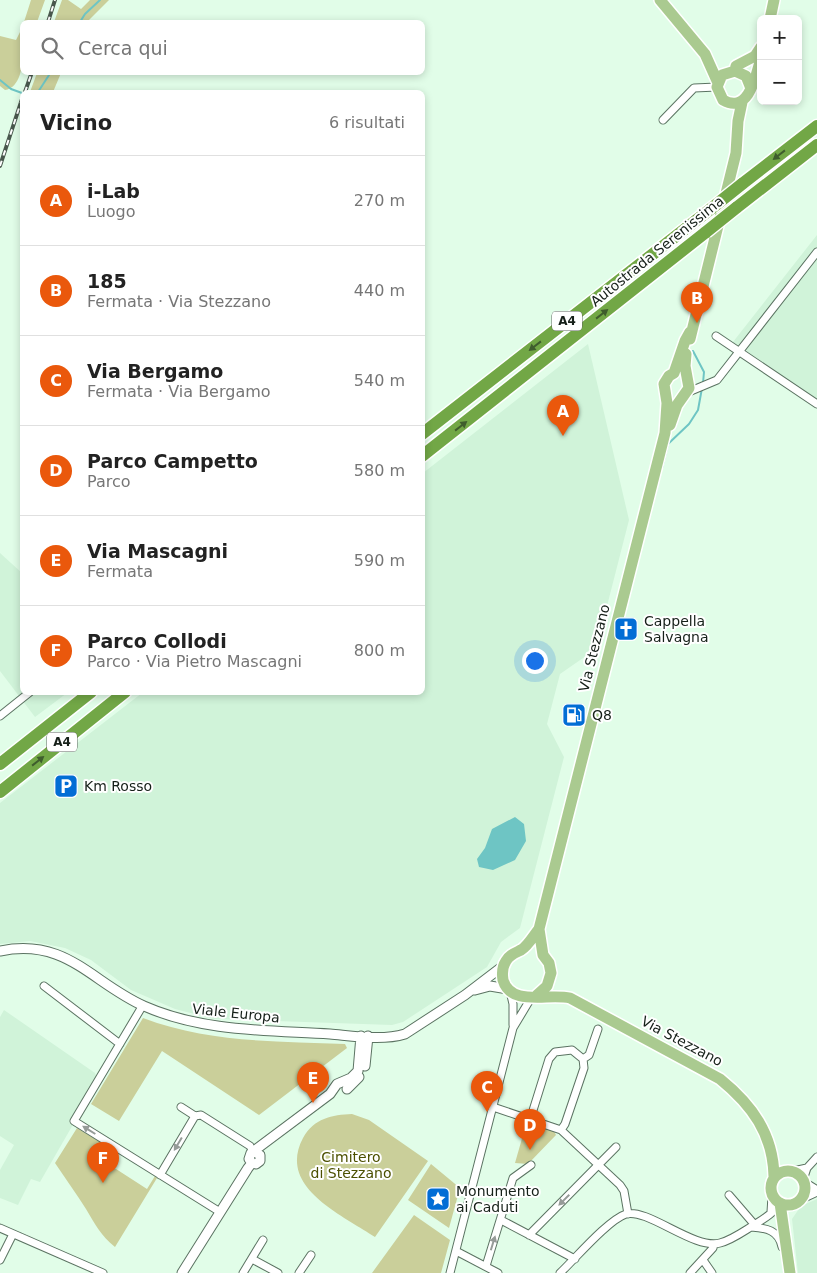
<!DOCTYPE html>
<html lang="it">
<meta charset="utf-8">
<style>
body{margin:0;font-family:"DejaVu Sans",sans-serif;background:#f2f2f2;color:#222}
.controls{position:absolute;right:15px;top:15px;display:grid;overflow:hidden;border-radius:8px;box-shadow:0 2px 8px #0003}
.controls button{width:45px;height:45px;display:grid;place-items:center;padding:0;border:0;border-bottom:1px solid #e0e0e0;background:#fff;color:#222;font:25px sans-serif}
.you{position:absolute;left:534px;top:660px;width:18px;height:18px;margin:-12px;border:4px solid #fff;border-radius:50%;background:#1a73e8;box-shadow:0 0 0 8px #1a73e833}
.badge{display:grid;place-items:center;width:32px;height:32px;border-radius:50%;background:#ea580c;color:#fff;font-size:16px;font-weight:700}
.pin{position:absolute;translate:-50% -41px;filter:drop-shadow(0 1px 2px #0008)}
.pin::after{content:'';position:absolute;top:26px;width:18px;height:15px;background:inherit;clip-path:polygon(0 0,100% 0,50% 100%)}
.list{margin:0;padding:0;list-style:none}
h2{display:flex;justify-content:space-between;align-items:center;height:65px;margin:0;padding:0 20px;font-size:21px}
h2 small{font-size:16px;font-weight:400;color:#767676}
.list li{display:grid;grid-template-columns:32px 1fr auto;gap:15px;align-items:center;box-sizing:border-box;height:90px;padding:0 20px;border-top:1px solid #e0e0e0}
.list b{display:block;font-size:19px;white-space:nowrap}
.list p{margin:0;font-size:16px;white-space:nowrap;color:#767676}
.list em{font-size:16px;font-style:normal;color:#767676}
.icon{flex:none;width:28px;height:28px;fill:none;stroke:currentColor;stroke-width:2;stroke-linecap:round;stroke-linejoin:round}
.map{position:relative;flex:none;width:817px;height:1273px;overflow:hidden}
.search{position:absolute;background:#fff;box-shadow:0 2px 8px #0003;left:20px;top:20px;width:405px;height:55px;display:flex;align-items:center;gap:12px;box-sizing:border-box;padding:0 18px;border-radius:8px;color:#767676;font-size:19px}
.panel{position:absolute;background:#fff;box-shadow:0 2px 8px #0003;left:20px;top:90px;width:405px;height:605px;border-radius:8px}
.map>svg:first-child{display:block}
.built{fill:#d0f3d9}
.green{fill:#cacf9a}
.water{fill:#6ec5c4}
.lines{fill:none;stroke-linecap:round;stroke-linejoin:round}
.stream{stroke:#6ec5c4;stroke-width:2}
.minor-casing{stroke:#5b7362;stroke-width:9}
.tertiary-casing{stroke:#5b7362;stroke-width:11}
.primary-casing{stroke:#fff;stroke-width:14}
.motorway-casing{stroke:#fff;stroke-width:15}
.minor{stroke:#fff;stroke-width:7}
.tertiary{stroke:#fff;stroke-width:9}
.primary{stroke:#aaca90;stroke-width:11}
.motorway{stroke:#72a746;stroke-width:12}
.rail-casing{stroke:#49584d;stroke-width:4}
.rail{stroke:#fff;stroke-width:2;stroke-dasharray:5.5;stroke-linecap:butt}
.motorway-bridge-casing{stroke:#fff;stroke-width:15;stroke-linecap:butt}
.motorway-bridge{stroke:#72a746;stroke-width:12}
.oneway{fill:#3f5d2d}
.oneway2{fill:#969b98}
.labels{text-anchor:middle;stroke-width:4;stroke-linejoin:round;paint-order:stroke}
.shield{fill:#fff;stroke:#5c635e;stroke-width:1}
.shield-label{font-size:12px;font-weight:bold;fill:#162019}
.street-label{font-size:14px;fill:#162019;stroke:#fff}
.poi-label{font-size:14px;fill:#162019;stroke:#fff;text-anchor:start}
.park-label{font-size:14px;fill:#4c5000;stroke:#fff}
</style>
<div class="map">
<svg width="817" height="1273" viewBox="0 0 817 1273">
<rect width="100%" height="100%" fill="#e1fde8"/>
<!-- built -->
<path class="built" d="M817 235V409L729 347Z
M588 344 629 520 596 649 560 674 547 724 564 757 520 928 501 942 487 967 403 1022 392 1025 214 1019 175 1009 131 990 91 960 65 948 30 941 0 944V803L142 693 422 692 423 473Z
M0 553 22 573V692L67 693 35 717 0 671Z
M4 1010 95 1073 98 1081 40 1182 31 1179 18 1205 0 1198V1170L14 1145 0 1136V1017Z
M817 1199V1273H798L792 1219 801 1206Z"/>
<!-- green -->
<path class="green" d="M31 0H45L37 22H24Z
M62 0H68L81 9 90 0H109L87 22H54Z
M22 28C23 45 27 86 5 90L0 86V36L16 40Z
M37 73H61L53 92H30Z
M143 1018C209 1043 275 1041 345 1044L347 1048 259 1115 162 1051 119 1121 91 1104Z
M352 1114 369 1120 428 1161 375 1237C341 1214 277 1187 303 1138 314 1118 332 1115 352 1114Z
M532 1125 554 1131 556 1135 528 1164 515 1163 523 1135 530 1136Z
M77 1128 107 1146 99 1158 147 1189 155 1176 157 1178 115 1247C101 1236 95 1224 86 1209 76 1193 65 1178 55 1163Z
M431 1164 460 1188 449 1228 408 1200Z
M414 1215 450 1240 441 1273H372Z"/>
<!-- water -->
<path class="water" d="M515 817 524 824 526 841 515 860 493 870 479 867 477 859 485 848 492 829Z"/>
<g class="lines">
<!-- stream -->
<path class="stream" d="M80 22 85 14 100 0
M0 80 11 89 22 93
M38 92 51 72
M693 351 704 372 703 383
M662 468 668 444 689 424 698 410 702 388"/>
<!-- minor casing -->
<g class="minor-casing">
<path id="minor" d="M663 120 694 88 717 87
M716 336 817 404
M686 393 717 380 817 252
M0 716 30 692
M44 986 120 1044
M510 991 513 1004V1025
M143 1005 74 1121 220 1212
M583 1059 589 1055 598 1029
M181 1107 195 1116
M493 1107 561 1130 620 1185 624 1191 628 1214
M530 1120 549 1059 555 1052 572 1050 583 1059 584 1068 565 1124 561 1130
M793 1171 807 1168
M160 1175 195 1116 201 1115 250 1146 253 1152
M803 1180 807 1168 817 1157
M729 1195 754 1224
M771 1212 772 1196
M501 1220 575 1259
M751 1227C766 1228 779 1230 782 1247
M0 1228 103 1273
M529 1235 616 1147
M456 1251 498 1273
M252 1259 278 1273
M0 1260 13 1234
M703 1260 712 1273
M486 1266 513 1178 531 1165
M243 1273 263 1240
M299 1273 311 1255
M450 1273 513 1028 531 998
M560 1273C575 1259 608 1220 626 1214 648 1208 694 1250 720 1243 732 1240 744 1231 754 1225 762 1220 776 1212 779 1203
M690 1273 713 1248 714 1244"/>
</g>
<!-- tertiary casing -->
<g class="tertiary-casing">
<path id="tertiary" d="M0 951C66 937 92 983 144 1006 203 1032 267 1030 330 1034 353 1036 382 1041 405 1034L465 995 503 966
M475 990 490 986 508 989
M365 1066 368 1036
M347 1089 359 1077
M252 1163 249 1159 251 1153 330 1094 337 1084 351 1078 358 1071 361 1036
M804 1183 817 1191
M802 1198 817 1191
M182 1273 248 1168 252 1163 256 1164 260 1161V1155L255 1152"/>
</g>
<!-- primary casing -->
<g class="primary-casing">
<path id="primary" d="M660 0 705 54 718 83
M770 19 774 0
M735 71 736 66 755 56 761 47
M750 86 746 76 735 71 722 75 717 87 723 100C749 115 756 75 761 58
M690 332 685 341 674 373 669 376 664 384 667 403 665 433 539 929C534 935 528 946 521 950 515 953 509 955 506 961 502 967 502 974 503 980 511 1007 548 993 570 998L720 1079C752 1105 773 1134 774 1176
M690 339 736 153 738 121 742 102
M670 425 677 405 689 388 685 366 686 354
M537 995 547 986 551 973 549 963 543 955 539 929
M771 1188a17 17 0 1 1 34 0a17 17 0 1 1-34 0Z
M780 1203 790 1273"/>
</g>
<!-- motorway casing -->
<g class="motorway-casing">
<path id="motorway" d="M742 184 817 126
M736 208 817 145
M422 434 712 208
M422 456 706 232
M0 764 91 692
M0 792 125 692"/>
</g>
<!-- minor -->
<use href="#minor" class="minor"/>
<!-- tertiary -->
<use href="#tertiary" class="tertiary"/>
<!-- primary -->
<use href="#primary" class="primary"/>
<!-- motorway -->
<use href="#motorway" class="motorway"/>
<!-- rail casing -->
<g class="rail-casing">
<path id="rail" d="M48 22 55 0
M25 92 32 72
M0 166 22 99"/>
</g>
<!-- rail -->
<use href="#rail" class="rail"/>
<!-- motorway-bridge casing -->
<g class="motorway-bridge-casing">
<path id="motorway-bridge" d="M712 208 742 184
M706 232 736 208"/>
</g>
<!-- motorway-bridge -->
<use href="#motorway-bridge" class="motorway-bridge"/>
</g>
<!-- one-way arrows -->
<defs><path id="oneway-solid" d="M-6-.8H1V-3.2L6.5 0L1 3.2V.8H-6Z" transform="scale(1.25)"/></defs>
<g class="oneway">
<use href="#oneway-solid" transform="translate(779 155) rotate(142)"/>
<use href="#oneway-solid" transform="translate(602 314) rotate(-38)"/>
<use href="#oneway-solid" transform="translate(535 346) rotate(142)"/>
<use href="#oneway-solid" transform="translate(461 426) rotate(-38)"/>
<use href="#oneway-solid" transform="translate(38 761) rotate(-38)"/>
</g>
<g class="oneway2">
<use href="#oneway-solid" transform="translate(89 1130) rotate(-148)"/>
<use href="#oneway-solid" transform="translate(178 1144) rotate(121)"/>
<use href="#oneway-solid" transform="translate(564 1200) rotate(135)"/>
<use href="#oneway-solid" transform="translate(493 1243) rotate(-73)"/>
</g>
<!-- icons -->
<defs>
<g id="church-square" transform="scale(1.25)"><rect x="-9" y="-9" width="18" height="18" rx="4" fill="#026dd5" stroke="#fff"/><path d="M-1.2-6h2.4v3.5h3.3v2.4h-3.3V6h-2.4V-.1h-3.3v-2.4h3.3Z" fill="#fff"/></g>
<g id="fuel-square" transform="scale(1.25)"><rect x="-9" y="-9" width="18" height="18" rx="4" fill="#026dd5" stroke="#fff"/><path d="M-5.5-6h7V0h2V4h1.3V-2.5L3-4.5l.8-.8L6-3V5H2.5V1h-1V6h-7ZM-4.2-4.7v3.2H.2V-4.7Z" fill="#fff"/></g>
<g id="parking-square" transform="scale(1.25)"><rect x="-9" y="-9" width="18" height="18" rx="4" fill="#026dd5" stroke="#fff"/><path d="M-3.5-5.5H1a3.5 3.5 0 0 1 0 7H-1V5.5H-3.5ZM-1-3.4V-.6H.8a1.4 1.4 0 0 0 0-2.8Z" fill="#fff"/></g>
<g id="sight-square" transform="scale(1.25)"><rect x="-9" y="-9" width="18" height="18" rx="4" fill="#026dd5" stroke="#fff"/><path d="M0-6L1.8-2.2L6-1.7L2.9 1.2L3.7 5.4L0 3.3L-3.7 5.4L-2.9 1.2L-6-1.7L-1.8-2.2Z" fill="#fff"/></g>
</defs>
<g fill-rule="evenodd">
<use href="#church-square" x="626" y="629"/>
<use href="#fuel-square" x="574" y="715"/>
<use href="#parking-square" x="66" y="786"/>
<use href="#sight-square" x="438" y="1199"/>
</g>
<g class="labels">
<!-- shield labels -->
<g class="shield">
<rect x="552" y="311.5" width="30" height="19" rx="4"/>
<rect x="47" y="732.5" width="30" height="19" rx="4"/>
</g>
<g class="shield-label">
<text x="567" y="325">A4</text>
<text x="62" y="746">A4</text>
</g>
<!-- street labels -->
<g class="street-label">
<text transform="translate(657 251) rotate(-39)" y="5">Autostrada Serenissima</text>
<text transform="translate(594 648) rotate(-76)" y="5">Via Stezzano</text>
<text transform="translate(236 1013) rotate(6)" y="5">Viale Europa</text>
<text transform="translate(682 1041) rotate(28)" y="5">Via Stezzano</text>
</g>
<!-- poi labels -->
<g class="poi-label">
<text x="644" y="626">Cappella<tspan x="644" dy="16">Salvagna</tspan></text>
<text x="592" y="720">Q8</text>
<text x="84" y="791">Km Rosso</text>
<text x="456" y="1196">Monumento<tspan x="456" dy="16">ai Caduti</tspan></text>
</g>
<!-- park labels -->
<g class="park-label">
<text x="351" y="1162">Cimitero<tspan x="351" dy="16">di Stezzano</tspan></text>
</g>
</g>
</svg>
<div class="controls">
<button>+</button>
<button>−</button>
</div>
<div class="you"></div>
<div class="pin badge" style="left:563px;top:436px">A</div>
<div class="pin badge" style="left:697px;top:323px">B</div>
<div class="pin badge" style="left:487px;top:1112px">C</div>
<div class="pin badge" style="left:530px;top:1150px">D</div>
<div class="pin badge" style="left:313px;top:1103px">E</div>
<div class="pin badge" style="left:103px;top:1183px">F</div>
<div class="search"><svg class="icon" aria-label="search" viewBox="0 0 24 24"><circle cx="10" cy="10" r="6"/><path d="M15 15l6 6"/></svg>Cerca qui</div>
<section class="panel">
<h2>Vicino<small>6 risultati</small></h2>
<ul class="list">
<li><span class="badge">A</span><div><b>i-Lab</b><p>Luogo</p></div><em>270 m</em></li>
<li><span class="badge">B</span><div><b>185</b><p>Fermata · Via Stezzano</p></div><em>440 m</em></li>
<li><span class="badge">C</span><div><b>Via Bergamo</b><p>Fermata · Via Bergamo</p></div><em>540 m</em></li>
<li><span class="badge">D</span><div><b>Parco Campetto</b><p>Parco</p></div><em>580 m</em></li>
<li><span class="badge">E</span><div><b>Via Mascagni</b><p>Fermata</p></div><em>590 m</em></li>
<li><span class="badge">F</span><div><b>Parco Collodi</b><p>Parco · Via Pietro Mascagni</p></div><em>800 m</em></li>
</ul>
</section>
</div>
